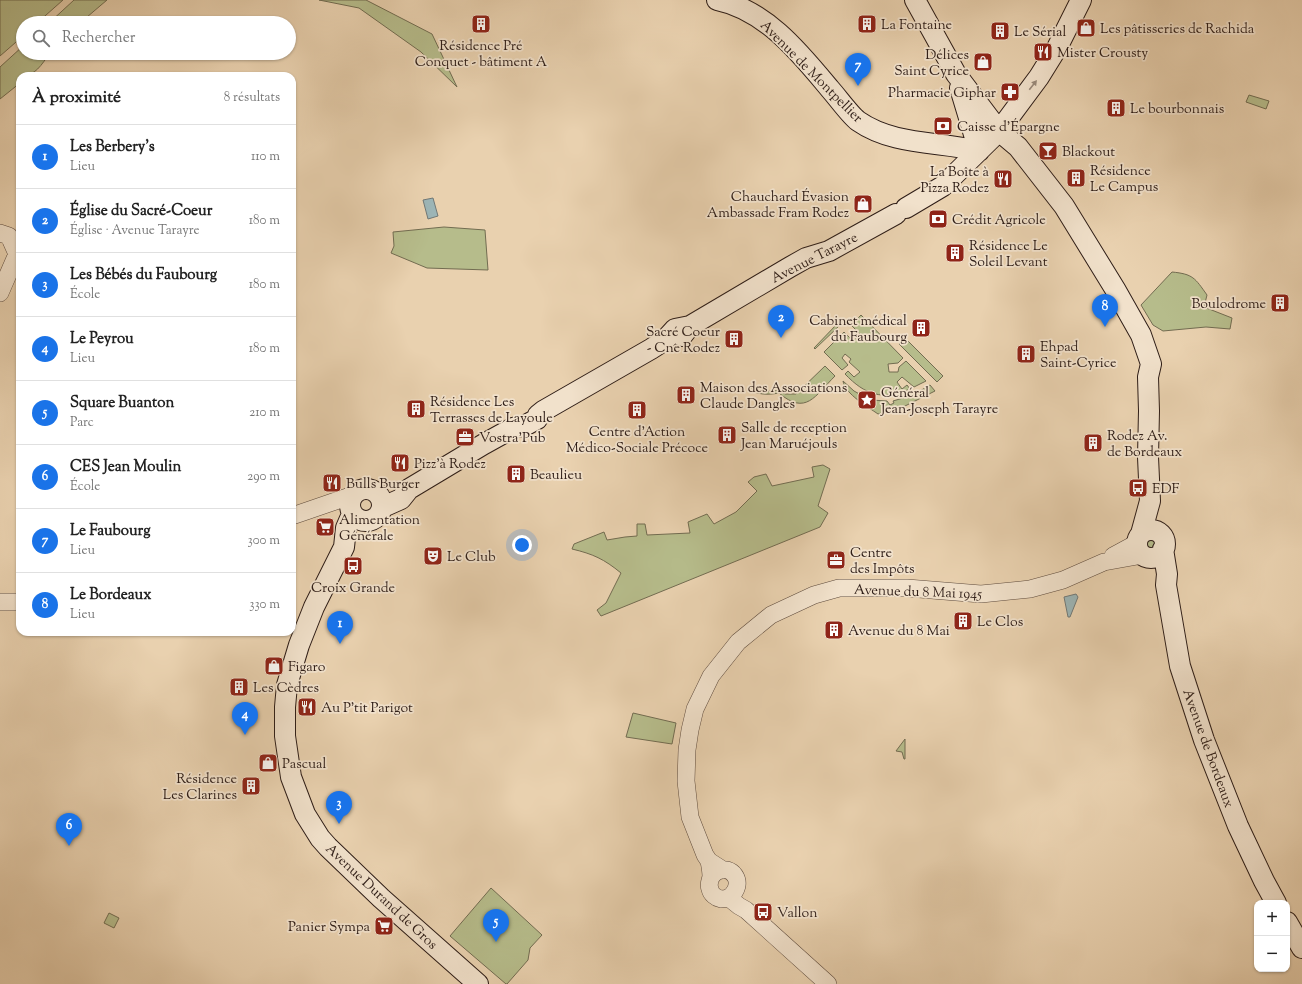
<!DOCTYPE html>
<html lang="fr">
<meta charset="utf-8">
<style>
body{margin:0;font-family:"Sorts Mill Goudy",serif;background:#f6f6f6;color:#222}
.controls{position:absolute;right:12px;bottom:12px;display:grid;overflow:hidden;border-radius:8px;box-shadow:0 1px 3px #0004}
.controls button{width:36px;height:36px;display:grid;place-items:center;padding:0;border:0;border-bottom:1px solid #e0e0e0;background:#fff;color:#222;font:20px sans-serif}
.you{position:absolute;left:522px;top:545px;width:14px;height:14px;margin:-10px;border:3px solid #fff;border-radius:50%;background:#1a73e8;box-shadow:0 0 0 6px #1a73e833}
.badge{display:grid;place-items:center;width:26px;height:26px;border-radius:50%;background:#1a73e8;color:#fff;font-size:13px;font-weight:700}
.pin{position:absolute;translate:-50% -33px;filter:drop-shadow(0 1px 2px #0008)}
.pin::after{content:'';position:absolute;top:21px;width:14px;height:12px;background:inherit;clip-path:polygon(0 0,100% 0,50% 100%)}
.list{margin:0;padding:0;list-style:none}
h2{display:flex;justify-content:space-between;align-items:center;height:52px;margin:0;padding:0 16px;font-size:17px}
h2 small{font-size:13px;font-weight:400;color:#767676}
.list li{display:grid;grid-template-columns:26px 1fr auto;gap:12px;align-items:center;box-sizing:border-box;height:64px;padding:0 16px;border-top:1px solid #e0e0e0}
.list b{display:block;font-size:15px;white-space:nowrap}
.list p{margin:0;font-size:13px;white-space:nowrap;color:#767676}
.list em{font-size:13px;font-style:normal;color:#767676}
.icon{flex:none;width:22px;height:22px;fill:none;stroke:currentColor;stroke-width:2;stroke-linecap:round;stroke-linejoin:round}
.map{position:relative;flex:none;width:1302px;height:984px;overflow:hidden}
.search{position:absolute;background:#fff;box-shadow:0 1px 3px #0004;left:16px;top:16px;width:280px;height:44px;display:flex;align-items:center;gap:10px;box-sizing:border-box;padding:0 14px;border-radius:22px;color:#767676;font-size:15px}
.panel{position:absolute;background:#fff;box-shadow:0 1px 3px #0004;left:16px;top:72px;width:280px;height:564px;border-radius:12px}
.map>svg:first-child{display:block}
.green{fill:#b6bc8b;stroke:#726c51}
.water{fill:#9cb5b6;stroke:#707876}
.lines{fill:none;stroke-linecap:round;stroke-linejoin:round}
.tertiary-casing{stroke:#5d4a3d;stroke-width:18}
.secondary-casing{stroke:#2e1d17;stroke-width:22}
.tertiary{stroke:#f1e1cb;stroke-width:17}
.secondary{stroke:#f1e1cb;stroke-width:20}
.oneway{fill:#99897a}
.labels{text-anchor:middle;stroke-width:3.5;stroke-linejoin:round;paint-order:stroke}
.poi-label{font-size:14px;fill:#2e1d17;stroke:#f1e1cb;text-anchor:start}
.street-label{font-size:14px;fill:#2e1d17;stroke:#f1e1cb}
</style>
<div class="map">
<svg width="1302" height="984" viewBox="0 0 1302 984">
<rect width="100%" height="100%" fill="#e9d1af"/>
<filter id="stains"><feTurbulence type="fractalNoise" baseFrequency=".005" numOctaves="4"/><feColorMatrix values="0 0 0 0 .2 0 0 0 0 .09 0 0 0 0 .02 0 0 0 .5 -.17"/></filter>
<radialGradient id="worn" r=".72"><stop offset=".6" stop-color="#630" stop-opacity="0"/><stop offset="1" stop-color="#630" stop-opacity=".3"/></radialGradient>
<!-- green -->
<path class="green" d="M0 0H63L37 23H23V36L0 56Z
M74 0H107L80 23H49Z
M319 0H366L432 34 457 87 421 52 359 8Z
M23 46V53H50C41 65 36 76 20 76V83L0 99V67Z
M1249 95 1269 101 1266 109 1246 102Z
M444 227 485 230 488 270 427 268 391 253 394 246 393 232Z
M1172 272C1193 274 1195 278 1207 295L1204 307 1232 318 1230 329 1206 327 1163 331 1153 325 1141 305Z
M861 315 903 358 898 363 888 364 889 372H898L899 367 906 361 926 381 914 387 902 377 897 382 902 389 907 385 910 389C883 401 865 395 845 374L848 371 854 377 860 372 849 362 851 359 845 354 842 358 848 365 842 370 824 352 844 332 853 341 860 334 851 325Z
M837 324 839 326 815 349 814 348Z
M905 338 943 376 937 382 899 344Z
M825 366 835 376C815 396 806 416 779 393 768 395 758 395 748 389L750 387C760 392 769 392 780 390L785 394H796Z
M843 381 854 391 863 396 862 401 870 404 871 400 887 401 890 405 894 403 893 401 913 395 930 385 935 391 899 409 878 414C868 407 845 394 843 381Z
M823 465 830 469 818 506 828 513 820 527 601 616 597 610 606 603 621 573C604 559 593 554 572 549L574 544 604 532 607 540 625 537 637 536V524H645L647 535 690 533 688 522 707 514 714 524 736 512 757 491 748 482 754 477 766 474 772 486 814 477 812 467Z
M1144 543a7 7 0 1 1 14 0a7 7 0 1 1-14 0Z
M633 713 676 723 672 744 626 737Z
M905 739V759H904L902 752 896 751Z
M491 888 542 935 530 948 528 960 507 984H506L450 936Z
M109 913 119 918 114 928 104 923Z"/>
<!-- water -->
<path class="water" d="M433 198 438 216 428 219 423 200Z
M1076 594 1078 597 1070 617H1068L1064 597Z"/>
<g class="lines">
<!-- tertiary casing -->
<g class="tertiary-casing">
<path id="tertiary" d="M0 233 9 236 17 254
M0 293 17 254 20 250
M292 516 353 495
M1113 556 1137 543
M0 602H20
M709 861C710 866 711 872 711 877 710 881 708 884 710 889 711 894 716 898 721 899 726 899 729 898 732 895 745 881 731 865 718 871 715 872 713 875 711 877
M723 870 709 861 705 855 690 817 686 781 687 750 690 730 695 709 711 676 738 642 771 615 814 595 839 588H907L981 594 1030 589 1063 580 1104 562 1143 555
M729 898 739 906 746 910 828 984"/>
</g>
<!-- secondary casing -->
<g class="secondary-casing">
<path id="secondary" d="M717 0C766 10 800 53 830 89 838 98 850 115 858 121 894 146 939 141 979 151
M915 0 956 74 999 131 1018 147 1064 206 1115 289 1141 335 1151 364 1148 377 1149 411 1148 457 1150 501 1141 534
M960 88 979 151
M906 208 943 186 999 131 1039 77 1057 48 1081 0
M682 336 690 326 790 267 806 258 829 251 896 214
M350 505a16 16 0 1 1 32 0a16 16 0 1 1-32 0Z
M383 507 401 499 409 489 484 444 513 428 526 425 537 419 538 415 543 411 651 349 665 340 675 329 690 326
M352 514 346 528 344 547 314 607 299 645 287 685 285 707V736L291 777 305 814 320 838 328 847 381 898 478 984
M1137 544a14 14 0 1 1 28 0a14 14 0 1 1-28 0Z
M1163 549 1167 574 1166 585 1180 666 1204 740 1238 826 1264 881 1276 903
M1287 922 1302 948"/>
</g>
<!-- tertiary -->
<use href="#tertiary" class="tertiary"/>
<!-- secondary -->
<use href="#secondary" class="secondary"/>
</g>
<!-- one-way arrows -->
<defs><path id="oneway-solid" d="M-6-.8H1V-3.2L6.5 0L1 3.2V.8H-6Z"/></defs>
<use class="oneway" href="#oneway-solid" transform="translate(1033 85) rotate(-52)"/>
<!-- icons -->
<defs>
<g id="building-square" transform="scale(1)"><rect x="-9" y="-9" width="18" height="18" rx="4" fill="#8f2418" stroke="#f1e1cb"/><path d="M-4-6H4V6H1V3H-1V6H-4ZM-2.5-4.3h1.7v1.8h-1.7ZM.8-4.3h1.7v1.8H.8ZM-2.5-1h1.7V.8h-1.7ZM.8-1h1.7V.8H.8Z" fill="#fff"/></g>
<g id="shop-square" transform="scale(1)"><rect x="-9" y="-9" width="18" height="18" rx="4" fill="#8f2418" stroke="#f1e1cb"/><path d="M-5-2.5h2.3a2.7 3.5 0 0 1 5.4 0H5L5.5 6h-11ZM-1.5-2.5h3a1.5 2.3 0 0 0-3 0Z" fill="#fff"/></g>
<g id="restaurant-square" transform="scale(1)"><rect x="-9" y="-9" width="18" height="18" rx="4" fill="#8f2418" stroke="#f1e1cb"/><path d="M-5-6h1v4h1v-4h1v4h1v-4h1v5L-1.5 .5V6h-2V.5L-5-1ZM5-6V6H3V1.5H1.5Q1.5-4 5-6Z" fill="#fff"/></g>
<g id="pharmacy-square" transform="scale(1)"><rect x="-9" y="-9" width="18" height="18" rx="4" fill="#8f2418" stroke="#f1e1cb"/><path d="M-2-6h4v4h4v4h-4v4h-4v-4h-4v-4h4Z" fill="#fff"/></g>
<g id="bank-square" transform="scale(1)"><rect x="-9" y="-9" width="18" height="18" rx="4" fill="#8f2418" stroke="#f1e1cb"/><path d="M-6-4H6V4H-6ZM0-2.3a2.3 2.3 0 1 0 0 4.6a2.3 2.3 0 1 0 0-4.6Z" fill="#fff"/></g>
<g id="bar-square" transform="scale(1)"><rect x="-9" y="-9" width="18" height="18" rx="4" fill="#8f2418" stroke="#f1e1cb"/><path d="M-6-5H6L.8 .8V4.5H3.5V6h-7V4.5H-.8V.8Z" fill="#fff"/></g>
<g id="sight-square" transform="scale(1)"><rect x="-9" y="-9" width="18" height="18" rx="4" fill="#8f2418" stroke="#f1e1cb"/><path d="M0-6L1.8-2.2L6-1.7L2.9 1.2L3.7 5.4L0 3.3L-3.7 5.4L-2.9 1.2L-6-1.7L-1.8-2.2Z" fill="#fff"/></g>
<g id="office-square" transform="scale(1)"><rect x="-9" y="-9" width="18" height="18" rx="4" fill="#8f2418" stroke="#f1e1cb"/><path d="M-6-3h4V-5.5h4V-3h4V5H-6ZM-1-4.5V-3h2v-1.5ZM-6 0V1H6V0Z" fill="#fff"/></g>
<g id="bus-square" transform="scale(1)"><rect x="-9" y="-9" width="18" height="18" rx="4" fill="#8f2418" stroke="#f1e1cb"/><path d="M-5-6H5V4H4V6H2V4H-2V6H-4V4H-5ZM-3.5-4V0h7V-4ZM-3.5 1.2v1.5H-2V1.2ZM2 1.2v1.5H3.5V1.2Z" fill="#fff"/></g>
<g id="supermarket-square" transform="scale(1)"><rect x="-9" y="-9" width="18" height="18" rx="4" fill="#8f2418" stroke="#f1e1cb"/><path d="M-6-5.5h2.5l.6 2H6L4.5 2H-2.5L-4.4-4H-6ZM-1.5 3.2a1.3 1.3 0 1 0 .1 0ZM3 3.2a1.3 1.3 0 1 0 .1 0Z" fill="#fff"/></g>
<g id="theatre-square" transform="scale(1)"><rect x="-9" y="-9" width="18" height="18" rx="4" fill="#8f2418" stroke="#f1e1cb"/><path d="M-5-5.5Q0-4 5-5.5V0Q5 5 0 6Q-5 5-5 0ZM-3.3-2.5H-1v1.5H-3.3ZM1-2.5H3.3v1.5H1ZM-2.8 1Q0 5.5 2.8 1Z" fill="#fff"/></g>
</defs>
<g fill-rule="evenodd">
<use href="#building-square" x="481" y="24"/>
<use href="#building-square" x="867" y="24"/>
<use href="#shop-square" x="1086" y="28"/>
<use href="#building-square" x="1000" y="31"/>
<use href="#restaurant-square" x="1043" y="52"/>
<use href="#shop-square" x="983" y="62"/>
<use href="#pharmacy-square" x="1010" y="92"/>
<use href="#building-square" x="1116" y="108"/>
<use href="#bank-square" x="943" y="126"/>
<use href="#bar-square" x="1048" y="151"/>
<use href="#building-square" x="1076" y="178"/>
<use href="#restaurant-square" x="1003" y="179"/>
<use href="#shop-square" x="863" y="204"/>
<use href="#bank-square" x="938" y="219"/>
<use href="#building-square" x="955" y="253"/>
<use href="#building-square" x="1280" y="303"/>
<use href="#building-square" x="921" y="328"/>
<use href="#building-square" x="734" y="339"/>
<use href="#building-square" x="1026" y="354"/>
<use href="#building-square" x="686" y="395"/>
<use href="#sight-square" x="867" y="400"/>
<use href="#building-square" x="416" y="409"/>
<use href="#building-square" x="637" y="410"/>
<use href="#building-square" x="727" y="435"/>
<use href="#office-square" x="465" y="437"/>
<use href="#building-square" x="1093" y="443"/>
<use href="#restaurant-square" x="400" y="463"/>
<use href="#building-square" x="516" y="474"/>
<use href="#restaurant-square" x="332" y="483"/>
<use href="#bus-square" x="1138" y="488"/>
<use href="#supermarket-square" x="325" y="527"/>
<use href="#theatre-square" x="433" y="556"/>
<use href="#office-square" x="836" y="560"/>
<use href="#bus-square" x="353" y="566"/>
<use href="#building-square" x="963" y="621"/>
<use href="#building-square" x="834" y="630"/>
<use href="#shop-square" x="274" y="666"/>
<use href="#building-square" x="239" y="687"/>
<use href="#restaurant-square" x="307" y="707"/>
<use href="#shop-square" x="268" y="763"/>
<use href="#building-square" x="251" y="786"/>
<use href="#bus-square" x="763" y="912"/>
<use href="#supermarket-square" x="384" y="926"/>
</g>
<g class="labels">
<!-- poi labels -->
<g class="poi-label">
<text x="881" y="29">La Fontaine</text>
<text x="1100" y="33">Les pâtisseries de Rachida</text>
<text x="1014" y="36">Le Sérial</text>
<text x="481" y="50" text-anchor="middle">Résidence Pré<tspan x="481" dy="16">Conquet - bâtiment A</tspan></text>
<text x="1057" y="57">Mister Crousty</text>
<text x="969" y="59" text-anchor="end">Délices<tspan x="969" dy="16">Saint Cyrice</tspan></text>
<text x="996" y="97" text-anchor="end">Pharmacie Giphar</text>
<text x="1130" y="113">Le bourbonnais</text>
<text x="957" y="131">Caisse d'Épargne</text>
<text x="1062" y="156">Blackout</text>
<text x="1090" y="175">Résidence<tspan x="1090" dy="16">Le Campus</tspan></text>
<text x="989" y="176" text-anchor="end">La Boîte à<tspan x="989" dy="16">Pizza Rodez</tspan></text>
<text x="849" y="201" text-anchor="end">Chauchard Évasion<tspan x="849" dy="16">Ambassade Fram Rodez</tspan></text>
<text x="952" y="224">Crédit Agricole</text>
<text x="969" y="250">Résidence Le<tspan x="969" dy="16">Soleil Levant</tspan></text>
<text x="1266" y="308" text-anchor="end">Boulodrome</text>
<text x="907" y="325" text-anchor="end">Cabinet médical<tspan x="907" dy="16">du Faubourg</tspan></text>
<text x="720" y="336" text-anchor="end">Sacré Coeur<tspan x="720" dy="16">- Cne Rodez</tspan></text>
<text x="1040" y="351">Ehpad<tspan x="1040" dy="16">Saint-Cyrice</tspan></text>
<text x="700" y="392">Maison des Associations<tspan x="700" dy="16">Claude Dangles</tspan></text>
<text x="881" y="397">Général<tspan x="881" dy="16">Jean-Joseph Tarayre</tspan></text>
<text x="430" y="406">Résidence Les<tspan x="430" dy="16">Terrasses de Layoule</tspan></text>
<text x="741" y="432">Salle de reception<tspan x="741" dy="16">Jean Maruéjouls</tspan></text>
<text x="637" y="436" text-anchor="middle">Centre d'Action<tspan x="637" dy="16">Médico-Sociale Précoce</tspan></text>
<text x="1107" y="440">Rodez Av.<tspan x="1107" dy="16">de Bordeaux</tspan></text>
<text x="479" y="442">Vostra'Pub</text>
<text x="414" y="468">Pizz'à Rodez</text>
<text x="530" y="479">Beaulieu</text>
<text x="346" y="488">Bulls Burger</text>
<text x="1152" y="493">EDF</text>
<text x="339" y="524">Alimentation<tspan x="339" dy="16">Générale</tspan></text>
<text x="850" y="557">Centre<tspan x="850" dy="16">des Impôts</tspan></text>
<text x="447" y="561">Le Club</text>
<text x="353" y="592" text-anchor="middle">Croix Grande</text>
<text x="977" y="626">Le Clos</text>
<text x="848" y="635">Avenue du 8 Mai</text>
<text x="288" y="671">Figaro</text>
<text x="253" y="692">Les Cèdres</text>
<text x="321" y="712">Au P'tit Parigot</text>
<text x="282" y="768">Pascual</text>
<text x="237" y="783" text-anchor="end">Résidence<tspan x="237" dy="16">Les Clarines</tspan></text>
<text x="777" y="917">Vallon</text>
<text x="370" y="931" text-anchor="end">Panier Sympa</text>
</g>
<!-- street labels -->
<g class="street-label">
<text transform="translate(812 71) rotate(45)" y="5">Avenue de Montpellier</text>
<text transform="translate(814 257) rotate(-27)" y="5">Avenue Tarayre</text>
<text transform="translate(918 591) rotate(2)" y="5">Avenue du 8 Mai 1945</text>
<text transform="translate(1209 748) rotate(70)" y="5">Avenue de Bordeaux</text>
<text transform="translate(382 896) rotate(43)" y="5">Avenue Durand de Gros</text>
</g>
</g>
<rect width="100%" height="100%" filter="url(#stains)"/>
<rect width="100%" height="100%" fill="url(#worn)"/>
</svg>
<div class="controls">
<button>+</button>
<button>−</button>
</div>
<div class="you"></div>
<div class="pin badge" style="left:340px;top:644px">1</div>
<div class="pin badge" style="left:781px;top:338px">2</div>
<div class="pin badge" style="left:339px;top:824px">3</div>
<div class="pin badge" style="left:245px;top:735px">4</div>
<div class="pin badge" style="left:496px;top:942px">5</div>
<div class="pin badge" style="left:69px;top:846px">6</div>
<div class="pin badge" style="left:858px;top:86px">7</div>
<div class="pin badge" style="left:1105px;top:327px">8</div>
<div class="search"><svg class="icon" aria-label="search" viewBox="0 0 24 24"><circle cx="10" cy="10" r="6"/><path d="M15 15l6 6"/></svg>Rechercher</div>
<section class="panel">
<h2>À proximité<small>8 résultats</small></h2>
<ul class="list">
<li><span class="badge">1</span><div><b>Les Berbery's</b><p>Lieu</p></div><em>110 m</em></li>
<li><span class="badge">2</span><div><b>Église du Sacré-Coeur</b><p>Église · Avenue Tarayre</p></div><em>180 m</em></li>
<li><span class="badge">3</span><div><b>Les Bébés du Faubourg</b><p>École</p></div><em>180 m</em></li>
<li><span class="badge">4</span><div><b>Le Peyrou</b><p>Lieu</p></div><em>180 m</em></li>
<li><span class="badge">5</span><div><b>Square Buanton</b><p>Parc</p></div><em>210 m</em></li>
<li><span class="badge">6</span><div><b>CES Jean Moulin</b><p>École</p></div><em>290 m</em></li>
<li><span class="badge">7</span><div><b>Le Faubourg</b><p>Lieu</p></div><em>300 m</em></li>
<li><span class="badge">8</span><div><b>Le Bordeaux</b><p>Lieu</p></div><em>330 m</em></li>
</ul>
</section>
</div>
